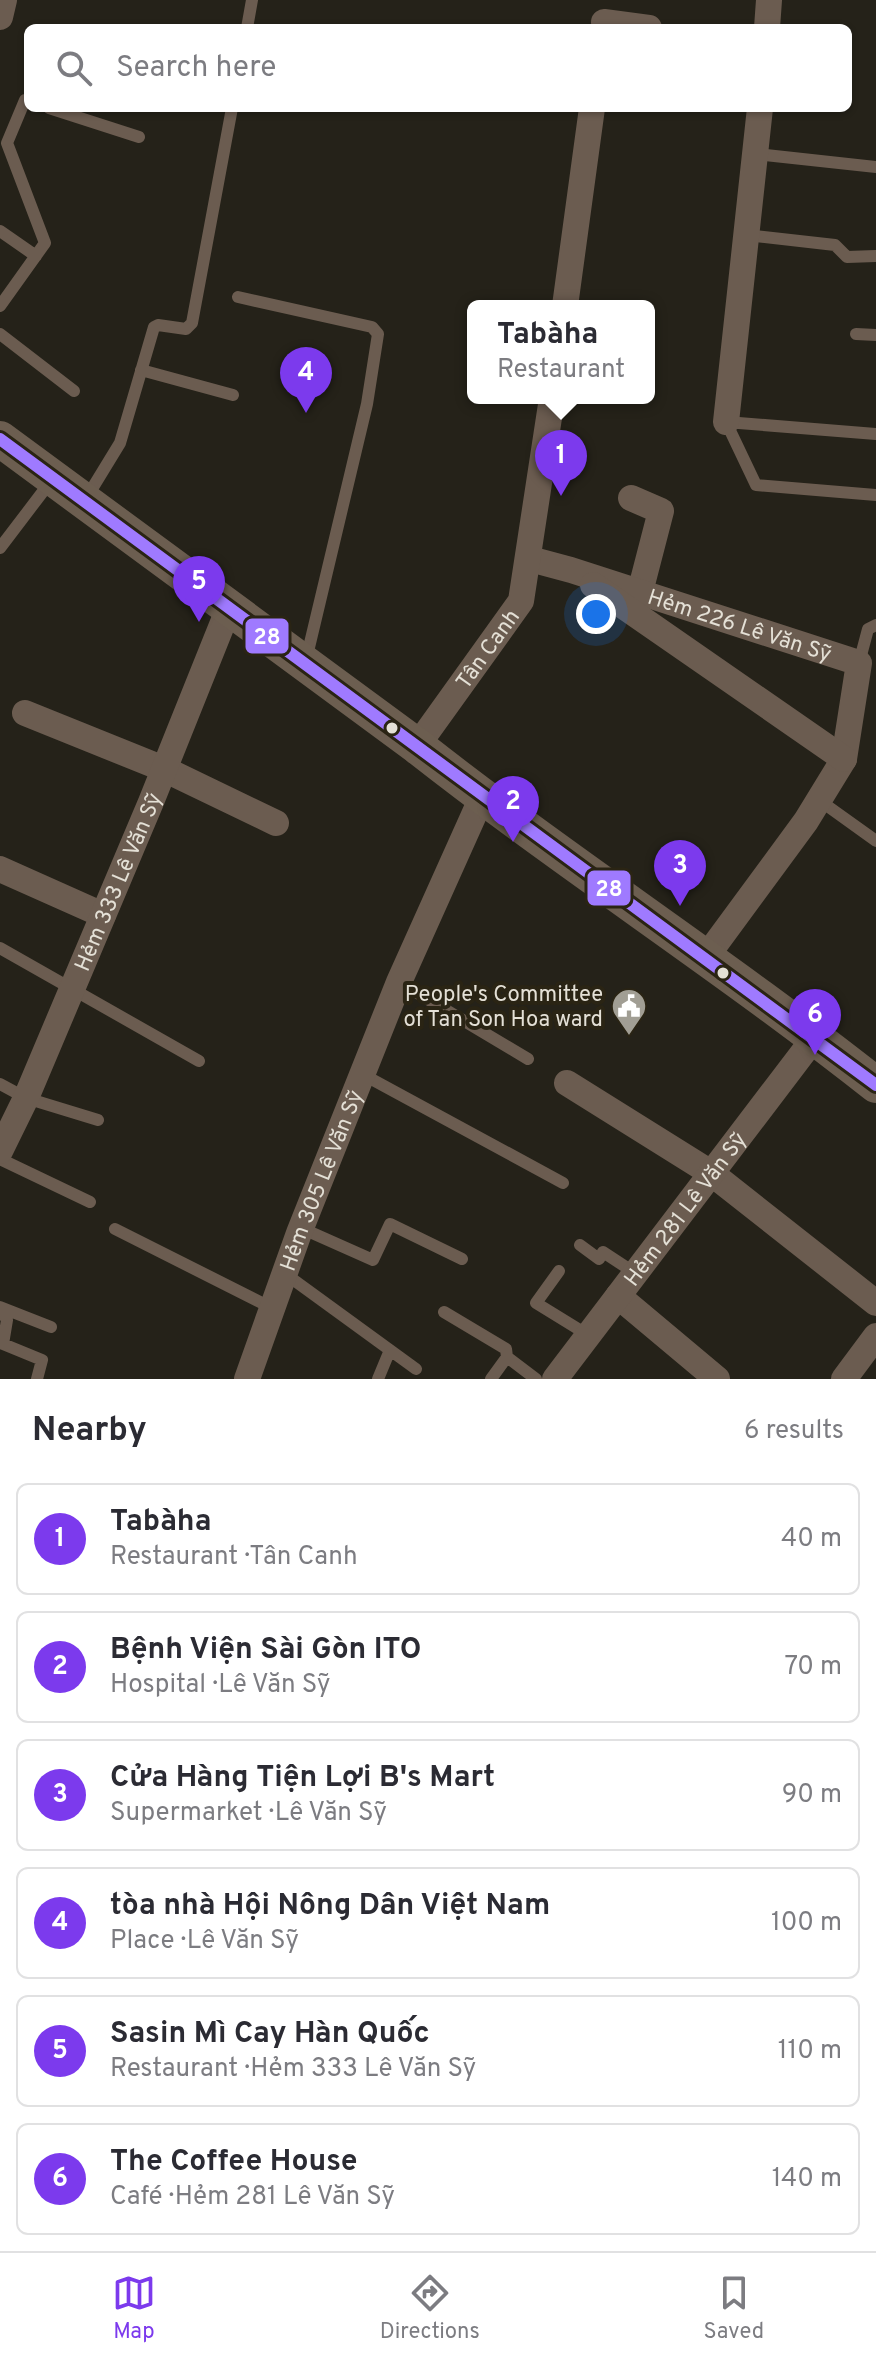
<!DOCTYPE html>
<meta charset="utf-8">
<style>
body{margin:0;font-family:Overpass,sans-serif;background:#f2f2f3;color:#2b2b33}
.you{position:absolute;left:596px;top:614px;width:28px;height:28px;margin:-20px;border:6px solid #fff;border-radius:50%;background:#1a73e8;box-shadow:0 0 0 12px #1a73e833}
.badge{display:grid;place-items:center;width:52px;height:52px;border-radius:50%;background:#7c3aed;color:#fff;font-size:26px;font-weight:700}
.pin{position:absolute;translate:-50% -66px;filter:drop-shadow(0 2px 4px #0008)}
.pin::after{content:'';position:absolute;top:42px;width:28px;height:24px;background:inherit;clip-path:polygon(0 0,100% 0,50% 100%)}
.popup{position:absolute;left:467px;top:300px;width:188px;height:104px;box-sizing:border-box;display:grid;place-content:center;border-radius:12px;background:#fff;filter:drop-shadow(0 2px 6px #0005);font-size:26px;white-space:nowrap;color:#7c7c81}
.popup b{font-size:30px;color:#2b2b33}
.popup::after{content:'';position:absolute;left:50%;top:100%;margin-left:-16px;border:16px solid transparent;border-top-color:#fff}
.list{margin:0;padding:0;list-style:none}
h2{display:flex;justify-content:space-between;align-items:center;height:104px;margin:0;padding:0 32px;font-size:34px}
h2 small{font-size:26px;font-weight:400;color:#7c7c81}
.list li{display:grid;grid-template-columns:52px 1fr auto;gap:24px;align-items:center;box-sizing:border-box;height:112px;margin:0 16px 16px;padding:0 16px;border:2px solid #e1e1e2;border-radius:12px}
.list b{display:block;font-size:30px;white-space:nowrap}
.list p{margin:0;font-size:26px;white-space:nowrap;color:#7c7c81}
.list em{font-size:26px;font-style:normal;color:#7c7c81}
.icon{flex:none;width:44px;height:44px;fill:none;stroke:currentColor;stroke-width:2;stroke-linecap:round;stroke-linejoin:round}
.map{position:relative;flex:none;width:876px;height:1379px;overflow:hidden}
.search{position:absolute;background:#fff;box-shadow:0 2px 6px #0004;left:24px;right:24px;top:24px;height:88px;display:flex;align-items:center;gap:20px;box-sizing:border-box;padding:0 28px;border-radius:12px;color:#7c7c81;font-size:30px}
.sheet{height:872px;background:#fff}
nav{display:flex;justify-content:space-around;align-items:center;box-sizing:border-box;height:112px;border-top:2px solid #e1e1e2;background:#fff;font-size:22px;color:#7c7c81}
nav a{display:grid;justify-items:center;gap:4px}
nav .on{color:#7c3aed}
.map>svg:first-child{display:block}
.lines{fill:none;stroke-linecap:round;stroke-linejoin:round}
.lane{stroke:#6b5c50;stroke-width:12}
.street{stroke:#6b5c50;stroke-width:26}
.secondary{stroke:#6c5e50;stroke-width:36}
.bus-1-casing{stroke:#2a2414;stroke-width:18}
.bus-1{stroke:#9f7aff;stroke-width:12}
.bus-dot{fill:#e4e0d6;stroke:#2a2414;stroke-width:3}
.labels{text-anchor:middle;stroke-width:8;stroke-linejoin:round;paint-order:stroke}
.street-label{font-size:22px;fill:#e4e0d6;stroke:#2a2414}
.poi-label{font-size:22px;fill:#e4e0d6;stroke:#2a2414;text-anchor:end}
.line-badge{stroke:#2a2414;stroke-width:3}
.badge-label{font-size:22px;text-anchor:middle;font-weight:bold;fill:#fff}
</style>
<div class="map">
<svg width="876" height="1379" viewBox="0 0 876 1379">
<rect width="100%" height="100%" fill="#252219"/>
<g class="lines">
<!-- lane -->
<path class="lane" d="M247 28 252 0
M49 108 139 137
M756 154 876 167
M0 231 36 256
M746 235 835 245 847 257 876 256
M238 297 372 327 378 334 367 404 306 660
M0 306 45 243 7 143 25 100 28 101
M0 334 74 391
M856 334 876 335
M141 370 233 395
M726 422 756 485 876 495
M726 422 876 434
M87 497 120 443 154 327 158 325 186 329 192 323 232 108
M0 548 51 481
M859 663 868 629 876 625
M819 800 876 841
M0 948 199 1061
M399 982 528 1059
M362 1074 563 1183
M0 1084 26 1098 98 1120
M0 1159 90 1202
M301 1228 373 1260 390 1224 462 1259
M115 1229 272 1308
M580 1245 599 1259 603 1252 635 1273
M559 1271 536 1303 588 1335
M284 1273 416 1369
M0 1307 51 1327
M0 1308 7 1320 3 1344 42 1360 37 1379
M444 1312 506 1349 507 1357 536 1379
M378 1379 390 1350
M491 1379 507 1357"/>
<!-- street -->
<g class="street">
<path d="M0 17 4 0"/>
<path d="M604 22 649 28"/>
<path d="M767 28 769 0"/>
<path d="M565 306 592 108"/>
<path d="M726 422 760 108"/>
<path d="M631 498 661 511 640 592"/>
<path id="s1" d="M530 559 571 570 859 663 844 759 806 821 706 957"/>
<path d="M593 585 844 759"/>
<path d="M25 713 164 769 276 823"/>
<path id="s2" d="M417 746 521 601 552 398"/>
<path d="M0 869 103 915"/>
<path d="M567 1083 711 1173 876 1303"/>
<path id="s3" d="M0 1151 26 1098 151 802 228 610"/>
<path d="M618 1296 717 1379"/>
<path id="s4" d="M247 1379 299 1233 399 982 482 797"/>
<path id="s5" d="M555 1379 815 1037"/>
<path d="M844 1379 876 1336"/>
</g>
<!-- secondary -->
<path class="secondary" d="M0 439 417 746C567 864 727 967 876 1085"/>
<!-- bus-1 casing -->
<g class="bus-1-casing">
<path id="bus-1" d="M0 439 876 1085"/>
</g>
<!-- bus-1 -->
<use href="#bus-1" class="bus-1"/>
</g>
<!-- icons -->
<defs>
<g id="civic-pin" transform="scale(1.8)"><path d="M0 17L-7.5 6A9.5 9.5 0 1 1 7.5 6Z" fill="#a19e94" stroke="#2a2414"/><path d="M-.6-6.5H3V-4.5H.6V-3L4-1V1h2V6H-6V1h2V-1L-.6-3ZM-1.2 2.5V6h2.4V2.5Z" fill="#fff"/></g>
</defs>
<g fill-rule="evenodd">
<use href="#civic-pin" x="629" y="1006"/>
</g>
<!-- markers -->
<g class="bus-dot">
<circle cx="392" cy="728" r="7"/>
<circle cx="723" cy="973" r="7"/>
</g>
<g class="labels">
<!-- street labels -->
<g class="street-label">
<text dy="8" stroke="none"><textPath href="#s1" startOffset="220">Hẻm 226 Lê Văn Sỹ</textPath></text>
<text dy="8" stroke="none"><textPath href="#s2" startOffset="120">Tân Canh</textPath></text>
<text dy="8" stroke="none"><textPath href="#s3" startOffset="294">Hẻm 333 Lê Văn Sỹ</textPath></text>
<text dy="8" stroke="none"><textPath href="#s4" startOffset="212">Hẻm 305 Lê Văn Sỹ</textPath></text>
<text dy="8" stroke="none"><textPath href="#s5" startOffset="214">Hẻm 281 Lê Văn Sỹ</textPath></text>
</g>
<!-- poi labels -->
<g class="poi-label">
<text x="603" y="1001">People's Committee<tspan x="603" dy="25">of Tan Son Hoa ward</tspan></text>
</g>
</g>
<g class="line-badge">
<rect x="244" y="617" width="46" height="38" rx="8" fill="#9f7aff"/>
<rect x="586" y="869" width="46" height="38" rx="8" fill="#9f7aff"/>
</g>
<g class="badge-label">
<text x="267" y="644">28</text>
<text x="609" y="896">28</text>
</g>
</svg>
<div class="you"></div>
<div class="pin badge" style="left:561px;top:496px">1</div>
<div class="popup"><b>Tabàha</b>Restaurant</div>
<div class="pin badge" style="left:513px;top:842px">2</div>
<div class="pin badge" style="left:680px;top:906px">3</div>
<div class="pin badge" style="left:306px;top:413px">4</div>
<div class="pin badge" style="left:199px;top:622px">5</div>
<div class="pin badge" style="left:815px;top:1055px">6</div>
<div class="search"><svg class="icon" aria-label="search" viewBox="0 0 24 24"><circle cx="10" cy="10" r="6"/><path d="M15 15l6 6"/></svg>Search here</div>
</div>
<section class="sheet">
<h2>Nearby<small>6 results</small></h2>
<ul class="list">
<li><span class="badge">1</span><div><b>Tabàha</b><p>Restaurant · Tân Canh</p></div><em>40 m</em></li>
<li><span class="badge">2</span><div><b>Bệnh Viện Sài Gòn ITO</b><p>Hospital · Lê Văn Sỹ</p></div><em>70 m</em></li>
<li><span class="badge">3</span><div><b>Cửa Hàng Tiện Lợi B's Mart</b><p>Supermarket · Lê Văn Sỹ</p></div><em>90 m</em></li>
<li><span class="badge">4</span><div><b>tòa nhà Hội Nông Dân Việt Nam</b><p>Place · Lê Văn Sỹ</p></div><em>100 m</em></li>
<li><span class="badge">5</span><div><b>Sasin Mì Cay Hàn Quốc</b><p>Restaurant · Hẻm 333 Lê Văn Sỹ</p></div><em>110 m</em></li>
<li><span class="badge">6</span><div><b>The Coffee House</b><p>Café · Hẻm 281 Lê Văn Sỹ</p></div><em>140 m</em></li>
</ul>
</section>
<nav>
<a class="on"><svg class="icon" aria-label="map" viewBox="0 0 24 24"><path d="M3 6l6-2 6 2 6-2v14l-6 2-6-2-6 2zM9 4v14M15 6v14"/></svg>Map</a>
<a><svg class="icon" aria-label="directions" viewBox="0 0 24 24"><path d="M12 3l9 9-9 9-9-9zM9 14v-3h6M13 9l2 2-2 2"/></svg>Directions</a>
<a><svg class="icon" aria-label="saved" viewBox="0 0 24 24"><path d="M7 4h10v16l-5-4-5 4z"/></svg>Saved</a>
</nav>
